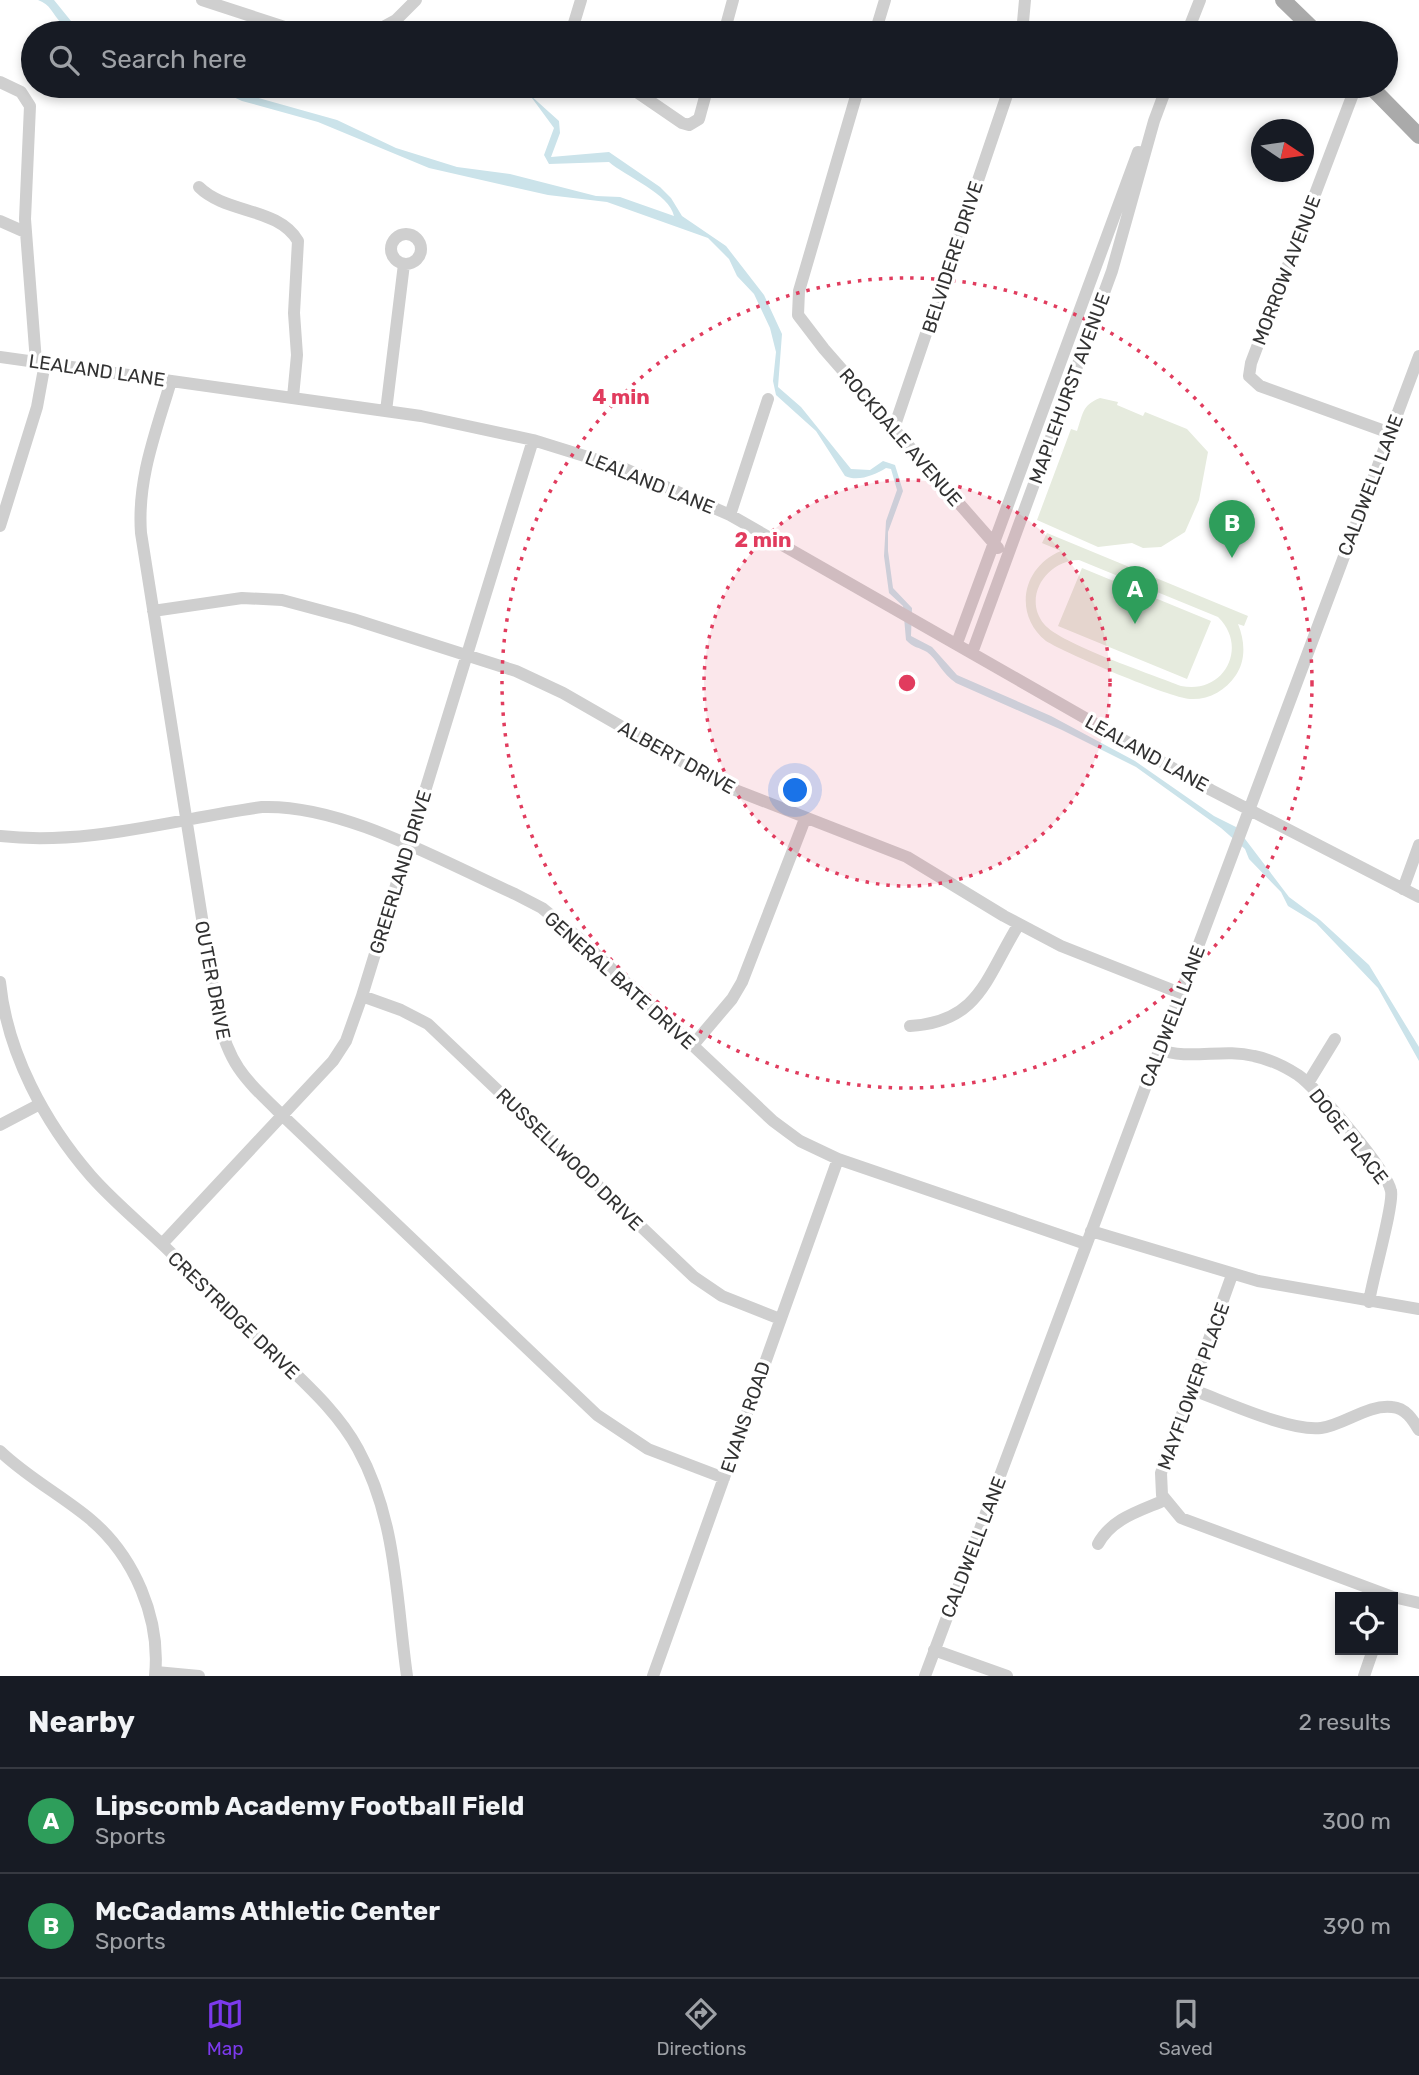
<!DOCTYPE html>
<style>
body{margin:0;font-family:Rubik,sans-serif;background:#20242c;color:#f1f3f6}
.controls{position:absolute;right:21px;bottom:21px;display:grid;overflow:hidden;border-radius:0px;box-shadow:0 4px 10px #0003}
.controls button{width:63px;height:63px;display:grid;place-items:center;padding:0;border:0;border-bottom:2px solid #363941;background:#171b24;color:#f1f3f6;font:35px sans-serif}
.compass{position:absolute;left:1251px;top:119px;width:63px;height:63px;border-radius:50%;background:#171b24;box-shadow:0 4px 10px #0003;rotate:103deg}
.you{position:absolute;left:796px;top:791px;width:24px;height:24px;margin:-18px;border:5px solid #fff;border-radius:50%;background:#1a73e8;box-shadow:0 0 0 10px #1a73e833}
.badge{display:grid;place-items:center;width:46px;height:46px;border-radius:50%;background:#7c3aed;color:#fff;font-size:23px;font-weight:700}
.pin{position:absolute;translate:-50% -58px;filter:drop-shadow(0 2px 4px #0008)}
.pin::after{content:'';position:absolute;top:37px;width:24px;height:21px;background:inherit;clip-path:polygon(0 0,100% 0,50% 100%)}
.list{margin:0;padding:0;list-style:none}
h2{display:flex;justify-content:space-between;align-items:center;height:91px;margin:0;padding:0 28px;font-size:30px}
h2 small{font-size:23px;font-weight:400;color:#9ea1a6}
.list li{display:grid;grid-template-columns:46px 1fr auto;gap:21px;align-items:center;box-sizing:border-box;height:105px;padding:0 28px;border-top:2px solid #363941}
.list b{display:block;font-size:26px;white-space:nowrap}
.list p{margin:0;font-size:23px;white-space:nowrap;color:#9ea1a6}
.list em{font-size:23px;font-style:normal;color:#9ea1a6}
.icon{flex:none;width:38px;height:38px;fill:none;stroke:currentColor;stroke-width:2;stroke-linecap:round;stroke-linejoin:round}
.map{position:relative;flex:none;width:1419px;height:1676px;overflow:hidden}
.search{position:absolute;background:#171b24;box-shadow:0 4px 10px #0003;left:21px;right:21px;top:21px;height:77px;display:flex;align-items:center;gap:18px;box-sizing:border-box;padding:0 24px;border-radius:38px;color:#9ea1a6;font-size:26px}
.sheet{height:301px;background:#171b24}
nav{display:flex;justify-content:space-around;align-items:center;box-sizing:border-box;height:98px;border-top:2px solid #363941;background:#171b24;font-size:19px;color:#9ea1a6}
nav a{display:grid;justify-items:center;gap:4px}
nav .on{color:#7c3aed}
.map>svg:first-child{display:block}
.green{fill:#e6ebde;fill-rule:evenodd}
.water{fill:#cbe3ea}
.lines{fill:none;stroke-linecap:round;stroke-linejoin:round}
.minor{stroke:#cfcfcf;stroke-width:12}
.major{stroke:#aaa;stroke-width:16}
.ring{fill:none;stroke:#e13c5e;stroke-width:3.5;stroke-dasharray:3.5 7}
.labels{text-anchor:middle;stroke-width:7;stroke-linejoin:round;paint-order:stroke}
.street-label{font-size:19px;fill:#323232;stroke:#fff}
.centre{fill:#e13c5e;stroke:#fff;stroke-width:3.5}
.ring-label{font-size:21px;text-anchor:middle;font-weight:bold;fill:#e13c5e;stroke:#fff;stroke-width:7;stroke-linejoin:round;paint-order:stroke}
</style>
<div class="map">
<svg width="1419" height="1676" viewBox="0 0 1419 1676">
<rect width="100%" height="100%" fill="#fff"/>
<!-- green -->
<path class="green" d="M1100 398 1118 402 1117 405 1143 416 1145 412 1187 429 1208 452 1199 500 1185 532 1161 547 1143 548 1132 543 1098 547 1037 520 1071 429 1077 431C1083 414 1082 405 1100 398Z
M1047 533 1248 616 1244 626 1238 624C1245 641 1246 660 1236 675 1225 691 1209 700 1190 699 1170 698 1065 653 1046 641 1013 614 1022 567 1061 551L1042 543ZM1079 560 1218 617C1249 647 1224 695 1181 686 1154 675 1060 644 1044 624 1022 597 1047 560 1079 560Z
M1082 568 1211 621 1187 679 1058 626Z"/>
<!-- water -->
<path class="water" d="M38 0H54L71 21 115 33C97 33 75 37 61 23 52 13 51 5 38 0Z
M210 86H225L241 93 337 120 396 148 457 167 510 174 596 196 620 197 674 216C670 194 625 176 609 162L549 164 544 155 554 128 529 94 559 121 560 133 551 157 609 152 660 187 671 198 682 216 726 246 764 295 782 334 778 387 801 407 851 469 870 470 883 461 895 465 903 491 888 532V551L893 588 912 608 911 636 932 647 957 675 1051 716 1135 761 1214 816 1236 827 1289 897 1320 920 1369 965 1419 1047V1061L1378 988 1316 923 1288 906 1281 892 1249 859 1245 849 1221 828 1136 767 1062 730 956 683C942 674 937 659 927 652 919 647 913 648 906 640L903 606 889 593 884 556 886 521 897 490 891 469 886 468C875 475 858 482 845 476L816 431 776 395 773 381 776 352 770 328 754 294 737 276 729 259 708 238 607 202 548 195 429 168 318 122 242 101Z"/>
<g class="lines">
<!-- minor -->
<path class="minor" d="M202 0 303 33
M372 33 396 20 416 0
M571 33 581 0
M724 33 733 0
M875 33 885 0
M1022 33 1025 0
M1187 33 1200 0
M0 82 21 92 30 106 25 219 36 362
M628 86 682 123 689 125 699 119 708 86
M859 86 799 291 798 315 824 349 998 548
M1356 86 1251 363 1249 376 1260 386 1390 433
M199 187C226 214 278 207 298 241L294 313 297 355 293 397
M0 221 25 232
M391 249a15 15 0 1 1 30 0a15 15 0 1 1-30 0Z
M0 357 421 416 533 440 623 468 730 515 1211 790 1419 897
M171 381C156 432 137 479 141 533L217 1013C229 1066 245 1079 283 1116L597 1415 648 1449 724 1478
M386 411 404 264
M894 428 1010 86
M730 515 768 399
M0 526 37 407 45 363
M153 611 242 598 282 600 353 619 516 671 563 693 725 786 907 857 1004 916 1061 946 1180 993
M957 643 1138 152
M972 653 1112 271 1154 121 1167 86
M0 836C88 846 175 819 262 807 343 804 441 861 515 894L542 908 581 940 773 1121 800 1141 838 1159 1086 1244
M1403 889 1419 845
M0 982C7 1053 45 1123 91 1176 114 1202 140 1223 164 1246 200 1281 235 1316 271 1350 302 1381 337 1410 358 1449 397 1520 396 1598 407 1676
M362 996 401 1010 428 1024 694 1277 722 1296 780 1319
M910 1026C980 1022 986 977 1019 924
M693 1045 732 999 742 982 805 819
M1158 1049C1189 1061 1222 1048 1254 1056 1269 1059 1284 1066 1298 1075 1317 1088 1387 1170 1391 1191 1394 1205 1372 1280 1369 1302
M1308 1083 1335 1039
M0 1125 40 1104
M1091 1231 1258 1281 1419 1309
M162 1244 333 1061 346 1041 362 996 533 440
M1232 1275 1161 1473 1162 1495 1181 1518 1393 1597
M1193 1390C1224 1401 1290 1432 1321 1428 1344 1425 1368 1404 1392 1407 1406 1408 1413 1420 1419 1430
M0 1451C27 1477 61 1495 90 1519 134 1556 161 1618 155 1676
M1098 1544C1112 1518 1140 1511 1165 1500
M1393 1597 1419 1603
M934 1650 1007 1676
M156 1672 199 1676
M653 1676 838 1159
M925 1676 1419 356
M1364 1676 1373 1650"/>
<!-- major -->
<path class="major" d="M1283 0 1317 33
M1370 86 1419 136"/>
</g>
<!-- distance rings -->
<circle cx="907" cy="683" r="203" fill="#e13c5e" fill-opacity=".12"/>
<g class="ring">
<circle cx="907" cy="683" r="203"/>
<circle cx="907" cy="683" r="405"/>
</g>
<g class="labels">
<!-- street labels -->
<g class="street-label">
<text transform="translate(952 257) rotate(-72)" y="7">BELVIDERE DRIVE</text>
<text transform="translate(1286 270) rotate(-69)" y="7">MORROW AVENUE</text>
<text transform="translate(97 370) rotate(8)" y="7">LEALAND LANE</text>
<text transform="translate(1069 388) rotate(-70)" y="7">MAPLEHURST AVENUE</text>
<text transform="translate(901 437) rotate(49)" y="7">ROCKDALE AVENUE</text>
<text transform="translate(650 482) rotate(22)" y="7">LEALAND LANE</text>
<text transform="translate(1370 485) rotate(-69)" y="7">CALDWELL LANE</text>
<text transform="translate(1147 753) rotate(29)" y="7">LEALAND LANE</text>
<text transform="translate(677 757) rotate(29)" y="7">ALBERT DRIVE</text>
<text transform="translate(400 872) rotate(-73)" y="7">GREERLAND DRIVE</text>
<text transform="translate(213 980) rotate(79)" y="7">OUTER DRIVE</text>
<text transform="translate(620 980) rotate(42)" y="7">GENERAL BATE DRIVE</text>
<text transform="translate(1172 1016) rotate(-69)" y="7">CALDWELL LANE</text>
<text transform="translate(1349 1136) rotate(52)" y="7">DOGE PLACE</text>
<text transform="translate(570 1159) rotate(44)" y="7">RUSSELLWOOD DRIVE</text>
<text transform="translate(234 1315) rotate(44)" y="7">CRESTRIDGE DRIVE</text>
<text transform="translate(1193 1386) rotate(-70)" y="7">MAYFLOWER PLACE</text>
<text transform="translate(745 1417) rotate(-71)" y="7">EVANS ROAD</text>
<text transform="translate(973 1547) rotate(-69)" y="7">CALDWELL LANE</text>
</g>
</g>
<circle cx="907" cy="683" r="10" class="centre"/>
<g class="ring-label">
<text x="621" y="404">4 min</text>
<text x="763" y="547">2 min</text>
</g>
</svg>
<div class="controls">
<button><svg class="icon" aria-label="locate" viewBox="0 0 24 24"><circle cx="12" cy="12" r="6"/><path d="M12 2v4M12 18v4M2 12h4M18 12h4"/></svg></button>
</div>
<svg class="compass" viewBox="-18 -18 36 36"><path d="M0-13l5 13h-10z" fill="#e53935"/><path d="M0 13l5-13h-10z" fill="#9ea1a6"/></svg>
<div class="you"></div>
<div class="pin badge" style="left:1135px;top:624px;background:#2e9e5b">A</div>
<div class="pin badge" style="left:1232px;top:558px;background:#2e9e5b">B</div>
<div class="search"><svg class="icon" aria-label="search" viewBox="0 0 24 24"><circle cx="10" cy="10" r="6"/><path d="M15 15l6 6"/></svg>Search here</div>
</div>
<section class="sheet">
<h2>Nearby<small>2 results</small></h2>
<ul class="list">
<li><span class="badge" style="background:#2e9e5b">A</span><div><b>Lipscomb Academy Football Field</b><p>Sports</p></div><em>300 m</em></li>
<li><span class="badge" style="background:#2e9e5b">B</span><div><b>McCadams Athletic Center</b><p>Sports</p></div><em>390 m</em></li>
</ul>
</section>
<nav>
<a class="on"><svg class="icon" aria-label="map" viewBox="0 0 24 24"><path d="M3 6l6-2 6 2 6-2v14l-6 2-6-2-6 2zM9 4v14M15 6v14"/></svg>Map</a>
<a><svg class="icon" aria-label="directions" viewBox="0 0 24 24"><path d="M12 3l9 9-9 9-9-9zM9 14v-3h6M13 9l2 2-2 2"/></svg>Directions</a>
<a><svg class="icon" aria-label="saved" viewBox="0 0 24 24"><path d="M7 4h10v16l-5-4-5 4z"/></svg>Saved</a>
</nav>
